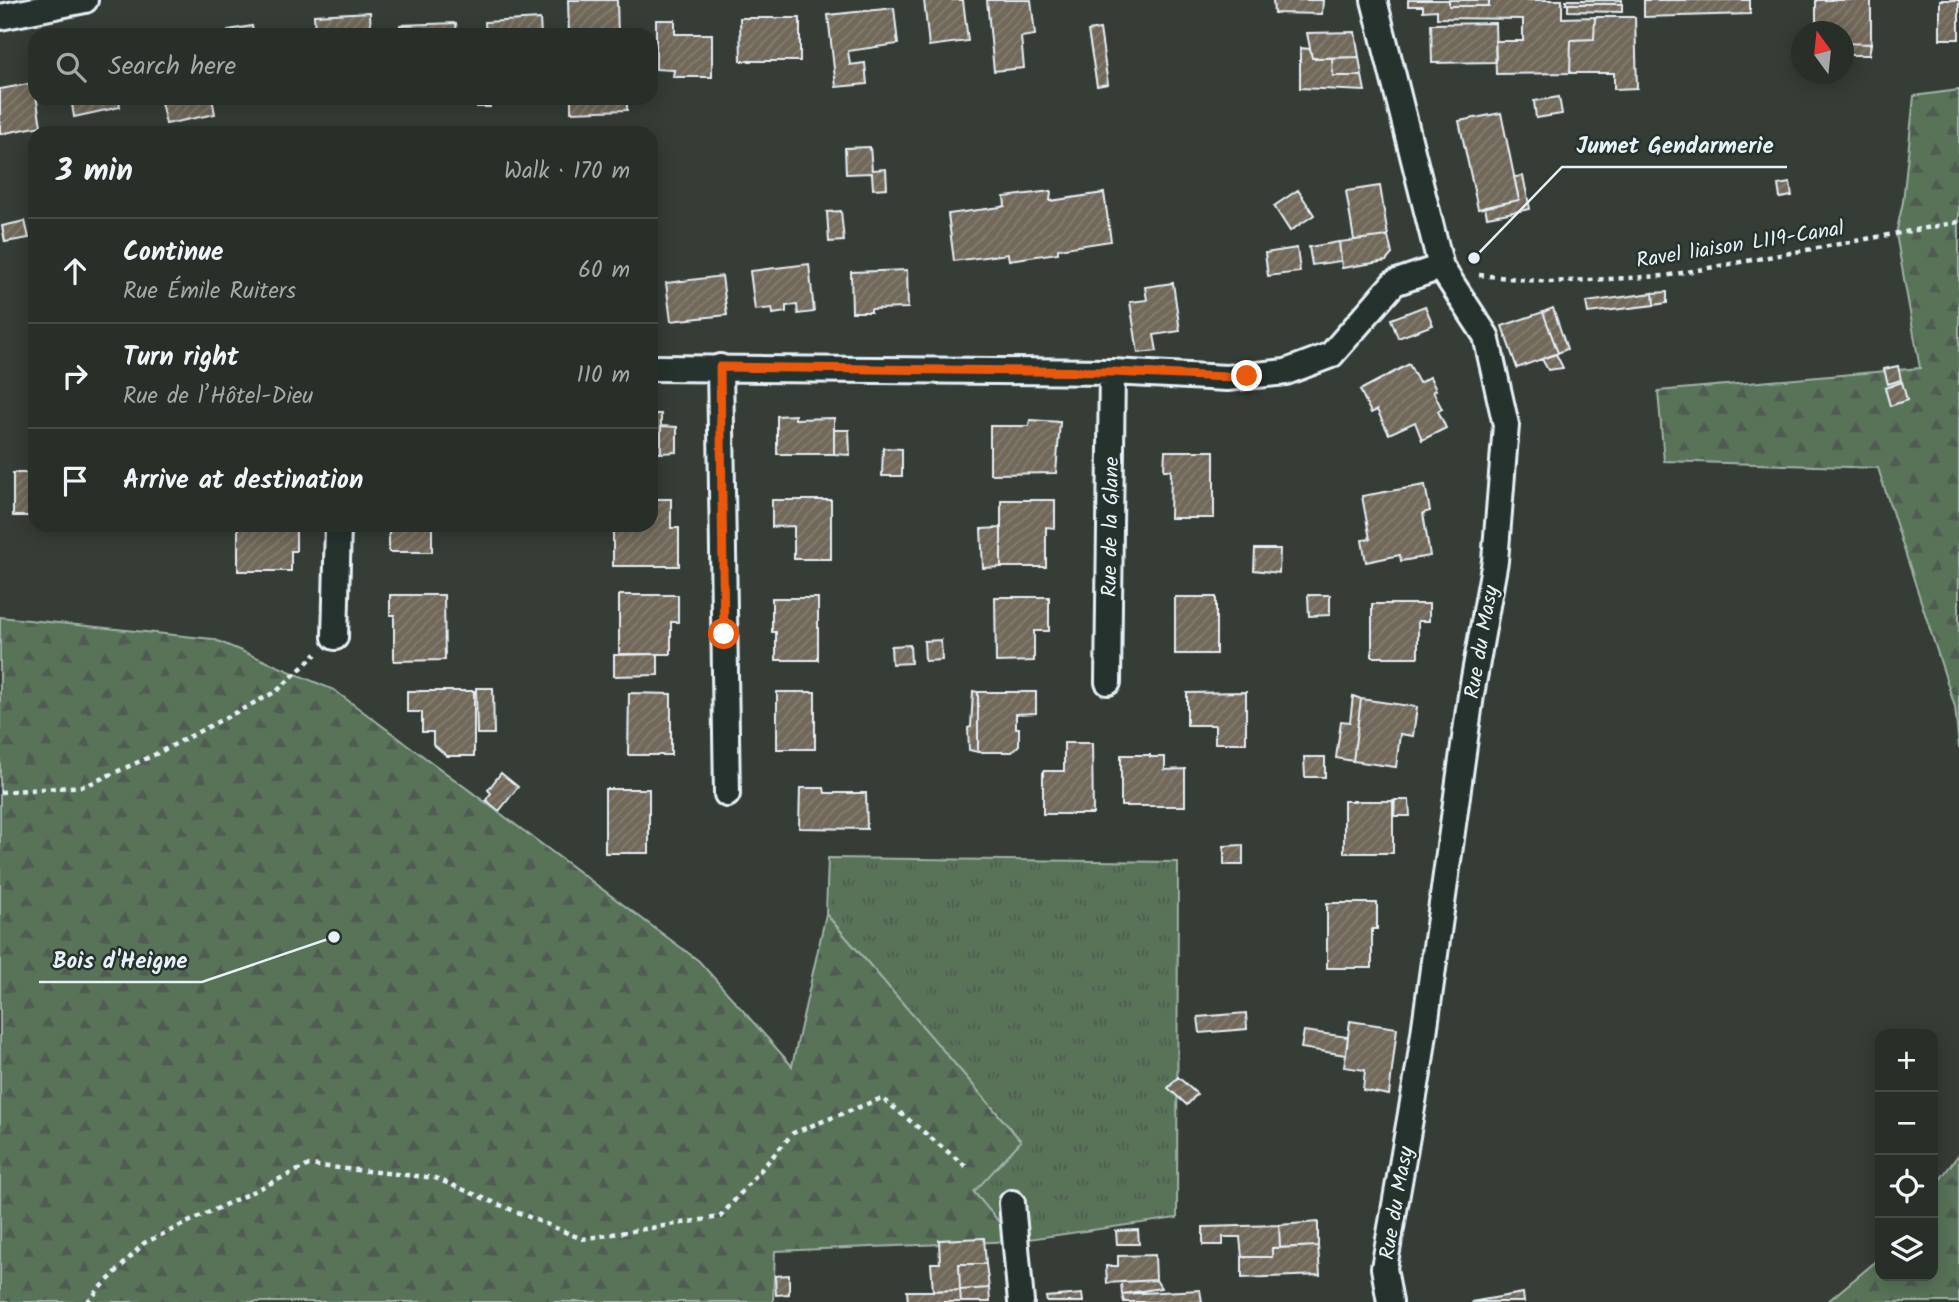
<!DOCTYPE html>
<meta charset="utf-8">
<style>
body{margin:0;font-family:Kalam,sans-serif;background:#343a34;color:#f1f3f6}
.controls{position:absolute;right:21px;bottom:21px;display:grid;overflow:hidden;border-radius:14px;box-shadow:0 4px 18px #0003}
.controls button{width:63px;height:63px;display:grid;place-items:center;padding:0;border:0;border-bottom:2px solid #444a45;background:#282e28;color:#f1f3f6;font:35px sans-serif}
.compass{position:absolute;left:1791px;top:21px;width:63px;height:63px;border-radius:50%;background:#282e28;box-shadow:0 4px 18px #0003;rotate:345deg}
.stop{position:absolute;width:21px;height:21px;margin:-16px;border:5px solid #ea580c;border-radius:50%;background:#fff}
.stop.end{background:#ea580c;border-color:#fff;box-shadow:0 2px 7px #0008}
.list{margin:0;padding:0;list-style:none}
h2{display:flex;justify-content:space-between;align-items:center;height:91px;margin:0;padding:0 28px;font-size:30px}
h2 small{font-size:23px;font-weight:400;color:#a5a8a8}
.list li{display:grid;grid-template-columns:46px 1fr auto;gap:21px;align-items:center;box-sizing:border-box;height:105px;padding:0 28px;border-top:2px solid #444a45}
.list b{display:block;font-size:26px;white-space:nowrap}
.list p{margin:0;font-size:23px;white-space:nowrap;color:#a5a8a8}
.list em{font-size:23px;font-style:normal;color:#a5a8a8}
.icon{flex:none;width:38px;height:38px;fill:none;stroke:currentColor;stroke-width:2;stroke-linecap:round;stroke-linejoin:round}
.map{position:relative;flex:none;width:1959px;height:1302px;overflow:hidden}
.search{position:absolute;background:#282e28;box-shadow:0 4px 18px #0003;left:28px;top:28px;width:630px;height:77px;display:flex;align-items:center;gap:18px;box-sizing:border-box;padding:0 24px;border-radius:21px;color:#a5a8a8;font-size:26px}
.panel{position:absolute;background:#282e28;box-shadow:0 4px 18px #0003;left:28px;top:126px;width:630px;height:406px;border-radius:21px}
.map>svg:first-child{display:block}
.grass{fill:url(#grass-tufts);stroke:#a0b2a8;stroke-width:2}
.forest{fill:url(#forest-firs);stroke:#a0b2a8;stroke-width:2}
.building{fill:url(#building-hatch);stroke:#e8f1f8;stroke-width:2}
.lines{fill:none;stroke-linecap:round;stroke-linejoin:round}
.minor-casing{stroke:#e8f1f8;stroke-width:30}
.path{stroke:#e8f1f8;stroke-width:4.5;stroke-dasharray:5 5;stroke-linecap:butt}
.minor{stroke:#26332d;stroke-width:24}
.route{stroke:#ea580c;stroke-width:9}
.labels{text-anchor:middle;stroke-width:5;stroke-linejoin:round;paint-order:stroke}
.street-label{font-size:21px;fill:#e8f1f8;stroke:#26332d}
.leader{fill:none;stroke:#e8f1f8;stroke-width:2.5}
.callout-dot{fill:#e8f1f8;stroke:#26332d;stroke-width:2.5}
.callout-label{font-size:23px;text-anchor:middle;font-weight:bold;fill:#e8f1f8;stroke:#26332d;stroke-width:5;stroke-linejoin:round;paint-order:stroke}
</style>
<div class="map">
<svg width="1959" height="1302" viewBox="0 0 1959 1302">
<defs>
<pattern id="grass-tufts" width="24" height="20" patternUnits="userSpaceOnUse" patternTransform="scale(1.75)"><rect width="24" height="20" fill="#597359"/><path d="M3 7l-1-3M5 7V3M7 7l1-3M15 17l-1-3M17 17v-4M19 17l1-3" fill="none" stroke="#4f5b51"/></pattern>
<pattern id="forest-firs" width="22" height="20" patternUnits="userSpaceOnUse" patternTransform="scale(1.75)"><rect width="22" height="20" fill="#597359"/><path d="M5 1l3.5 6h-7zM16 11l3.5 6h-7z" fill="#4f5b51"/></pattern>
<pattern id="building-hatch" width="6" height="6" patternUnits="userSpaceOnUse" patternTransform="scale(1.75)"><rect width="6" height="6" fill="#706759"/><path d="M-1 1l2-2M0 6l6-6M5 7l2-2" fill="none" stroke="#847d72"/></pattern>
</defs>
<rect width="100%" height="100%" fill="#353d36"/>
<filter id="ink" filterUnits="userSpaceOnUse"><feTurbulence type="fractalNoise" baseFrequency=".0143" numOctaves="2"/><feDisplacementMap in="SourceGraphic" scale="14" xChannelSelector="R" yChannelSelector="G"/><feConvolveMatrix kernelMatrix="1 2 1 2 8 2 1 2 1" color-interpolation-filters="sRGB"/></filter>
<g filter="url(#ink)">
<!-- grass -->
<path class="grass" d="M828 858 1178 862 1177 1218 1015 1241 973 1192 1021 1141 826 914Z"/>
<!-- forest -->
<path class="forest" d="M1959 90V748L1955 707 1878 468 1664 461 1658 391 1920 368 1896 234 1903 202 1914 96Z
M0 617 213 639 334 690 699 961 792 1066 826 914 1021 1141 974 1192 1015 1241 775 1251 773 1302H0Z
M1959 1154V1302H1827L1880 1258V1276H1933V1189Z"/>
<!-- building -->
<path class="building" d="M568 0H617L618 35H569Z
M924 0H963L968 41 929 46Z
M987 0H1031L1035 35 1021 37 1024 68 994 71Z
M1273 0H1323L1322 14 1274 13Z
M1408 0H1449V6H1489V0H1562V18L1595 17 1594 39 1571 40 1570 73 1496 74 1495 41H1523V19L1437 18V10L1423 11V6H1408Z
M1449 0H1489V6H1449Z
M1566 0H1622V4H1566Z
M1644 0H1750V14L1644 17Z
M1816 0H1871V44L1843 43V32H1816Z
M1940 0H1959V39H1940Z
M1568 4H1622V12L1568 11Z
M894 8 898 44 848 51 850 65 865 63 867 84 836 87 828 15Z
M370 12 371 35H315L314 15Z
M1595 17H1635L1637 88 1614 89V73H1570L1571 40 1594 39Z
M740 18H800V61H741Z
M540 19 541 35H486L485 22Z
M656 20H675V34H712V77H673L674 70 656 69Z
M456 23 457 35H400V25Z
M1495 23 1496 62 1432 63 1431 24Z
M252 26 254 35H229L228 30Z
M1100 29 1108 84 1097 86 1088 31Z
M286 31 287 35H262Z
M1355 32 1359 57 1312 58 1307 33Z
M1843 43 1871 44 1869 55H1843Z
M1300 48 1310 49 1312 58H1332L1333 76H1362L1365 91 1300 88Z
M1359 57 1362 76H1333L1332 58Z
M34 83 41 126 0 134V89Z
M1559 97 1562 114 1536 118 1534 101Z
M71 98H119L120 107 74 117Z
M160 98H212L215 114 166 124Z
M477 98H490V107H477Z
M571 98H627V110L571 112Z
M1501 113 1519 200 1478 209 1459 121Z
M870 147 872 170 886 169 887 188 873 189 872 173 846 174 845 148Z
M1523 176 1530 209 1487 217 1485 207 1519 200 1514 177Z
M1790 183 1792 196 1780 198 1778 185Z
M1380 186 1388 236 1354 240 1346 191Z
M1298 190 1314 215 1290 231 1274 206Z
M1051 191 1050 201 1104 193 1111 241 1058 249V253L1009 260 1008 254 954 261 948 214 1001 207 1005 206 1004 197Z
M841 211 844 241 829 242 827 212Z
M25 221 29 238 5 242 2 226Z
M1388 236 1392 254 1386 261 1342 268 1339 242Z
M1339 242 1341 261 1312 265 1309 247Z
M1297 248 1300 272 1268 276 1265 253Z
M809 264 814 312 798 314 797 305 786 306V312L773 314 772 308 755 310 750 271Z
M907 270 908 308 871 309V312H852L851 272Z
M722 276 727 315 671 321 666 283Z
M1173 283 1180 331 1154 335 1157 351 1138 353 1130 302 1147 300 1145 287Z
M1667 292V303L1654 305 1653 293Z
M1653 293 1654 305 1588 313 1586 302Z
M1425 306 1433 325 1398 338 1391 319Z
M1553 308 1567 349 1558 353 1543 312Z
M1543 312 1558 353 1517 368 1502 326Z
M1556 354 1563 368 1548 370 1542 359Z
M1409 364 1419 383 1430 377 1436 390 1433 391 1442 409 1438 411 1446 428 1422 440 1415 422 1389 434 1377 410 1371 413 1360 390Z
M1898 366 1901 380 1888 384 1884 369Z
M1902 382 1907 400 1890 406 1885 388Z
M651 414H661V453H651Z
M795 415V419L834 418V454H777V416Z
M1030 420 1060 422 1056 473 990 474V426H1029Z
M661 426 677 427V452L661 453Z
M834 430H849L850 455 834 454Z
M883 448 902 449V476H882Z
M1165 451H1214V518H1170L1171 470H1164Z
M13 473H35V516H13Z
M1425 485 1430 511 1423 513 1430 556 1401 561 1400 555 1366 562 1362 540 1370 539 1362 496Z
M651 499H671V528H679V566H613V525H651Z
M772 500H831V559H794V526L772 527Z
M1001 500H1055V528L1046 527V567H1001Z
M99 525H157V529H99Z
M238 525H296V551H291V571H238Z
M389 525H432V552H389Z
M1001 528V567L983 568 981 529Z
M1255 549H1280L1279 573 1254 570Z
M390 595H444L445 660 394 661V615H390Z
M619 595H678V622H671V654H619Z
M1308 595H1330V615L1309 616Z
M995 597H1049V631H1034V661L996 662Z
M1175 597H1216V654H1175Z
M772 598H818V660H776V632H772Z
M1372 604H1429V621H1418V657H1372Z
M941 640 942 660 925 661 924 641Z
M910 645 911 663 892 664 891 646Z
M658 654V675L614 676V655Z
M476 688H493L494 734H477Z
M407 691H474V756H447L433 744V732H422V712H407Z
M973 691 978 692V752L969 750 968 728 971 727Z
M777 692H815V749H777Z
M978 692H1036V713L1016 714V728H1019V745L1012 752H978Z
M1246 692V743H1215V725H1187V693Z
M629 693 671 694V755H628Z
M1353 696 1361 699 1353 761 1336 758 1341 721 1350 722Z
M1361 699 1417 707 1413 736 1400 734 1396 767 1353 761Z
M1064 743H1092L1093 814H1043V771H1064Z
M1121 755H1150V757H1165V770L1185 769V806H1121Z
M1304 757H1325V777H1305Z
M501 773 518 787 499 811 486 800 491 793 488 790Z
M800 788H824L825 793H866L867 829 799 828Z
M605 789H649V853H605Z
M1395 800H1409L1410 816H1394Z
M1344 801H1393V853H1344Z
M1243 845V865H1224V846Z
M1327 903H1377V929H1372V968H1327Z
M1246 1013 1247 1029 1200 1033 1198 1017Z
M1350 1021 1397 1028 1389 1095 1363 1090 1365 1070 1344 1067Z
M1304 1031 1348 1037 1346 1055 1301 1048Z
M1178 1077 1197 1094 1187 1105 1168 1088Z
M1318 1222V1246L1280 1248 1279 1225Z
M1279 1225 1280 1248H1272V1257H1242L1240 1237H1223V1245H1203V1227Z
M1138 1230 1139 1244H1117L1116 1231Z
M984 1238 986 1264H959L960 1290 933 1291 931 1263H940L939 1240Z
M1318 1246 1320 1275 1242 1278V1257H1272V1248Z
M1155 1255 1156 1280 1107 1283 1106 1266H1118V1256Z
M959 1264H986L989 1288 960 1290Z
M789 1275V1294L776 1295 775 1276Z
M1156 1280 1161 1288 1122 1294 1121 1282Z
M989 1288 990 1302H961L960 1290Z
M960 1290 961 1302H908L907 1291Z
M1200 1290 1202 1302H1124L1122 1294Z
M1523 1293 1524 1302H1471Z
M1082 1294 1083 1302H1047L1046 1297Z"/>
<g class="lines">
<!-- minor casing -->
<g class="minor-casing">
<path id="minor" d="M1374 0 1441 267 1486 336 1506 425 1495 561 1471 695 1420 1062 1384 1268 1390 1302
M0 17 85 0
M720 367 727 794
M651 368 1112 372 1227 378 1286 372 1331 355 1394 283 1441 267
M335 637 338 525
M1108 682 1112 372
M1012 1203 1021 1302"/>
</g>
<!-- path -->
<path class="path" d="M1479 275 1550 282 1665 276 1959 222
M0 792 85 786 156 754 277 691 316 654
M87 1302 144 1243 309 1165 435 1178 582 1239 720 1217 793 1133 882 1098 969 1169"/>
<!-- minor -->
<use href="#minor" class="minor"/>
</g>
</g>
<g class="lines" filter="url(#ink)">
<!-- route -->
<path class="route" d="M724 634 720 367 1112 372 1227 377 1247 376"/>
</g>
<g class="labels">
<!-- street labels -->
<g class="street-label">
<text transform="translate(1740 244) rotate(-9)" y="7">Ravel liaison L119-Canal</text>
<text transform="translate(1110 527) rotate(-89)" y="7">Rue de la Glane</text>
<text transform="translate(1481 642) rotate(-80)" y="7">Rue du Masy</text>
<text transform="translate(1396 1203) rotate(-80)" y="7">Rue du Masy</text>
</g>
</g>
<!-- callouts -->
<path class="leader" d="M1474 258L1562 167H1787M334 937L202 982H39"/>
<g class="callout-dot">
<circle cx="1474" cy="258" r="7"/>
<circle cx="334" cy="937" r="7"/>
</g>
<g class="callout-label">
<text x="1675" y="153">Jumet Gendarmerie</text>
<text x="120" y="968">Bois d'Heigne</text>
</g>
</svg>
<div class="controls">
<button>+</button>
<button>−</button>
<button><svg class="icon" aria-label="locate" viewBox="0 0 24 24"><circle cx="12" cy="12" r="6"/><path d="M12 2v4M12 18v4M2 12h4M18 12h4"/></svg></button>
<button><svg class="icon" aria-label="layers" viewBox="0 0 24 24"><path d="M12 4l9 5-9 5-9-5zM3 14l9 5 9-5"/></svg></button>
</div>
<svg class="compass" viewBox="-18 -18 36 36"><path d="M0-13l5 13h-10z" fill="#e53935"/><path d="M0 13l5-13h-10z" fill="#a5a8a8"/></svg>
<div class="stop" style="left:724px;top:634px"></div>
<div class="stop end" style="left:1247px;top:376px"></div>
<div class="search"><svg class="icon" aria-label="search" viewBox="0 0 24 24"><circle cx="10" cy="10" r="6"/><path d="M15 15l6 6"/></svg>Search here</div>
<section class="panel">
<h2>3 min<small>Walk · 170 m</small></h2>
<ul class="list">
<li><svg class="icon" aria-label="ahead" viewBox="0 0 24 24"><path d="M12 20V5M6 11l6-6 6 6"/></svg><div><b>Continue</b><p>Rue Émile Ruiters</p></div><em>60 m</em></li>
<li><svg class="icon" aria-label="right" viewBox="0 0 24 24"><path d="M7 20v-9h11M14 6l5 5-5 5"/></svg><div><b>Turn right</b><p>Rue de l’Hôtel-Dieu</p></div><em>110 m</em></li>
<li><svg class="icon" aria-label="arrive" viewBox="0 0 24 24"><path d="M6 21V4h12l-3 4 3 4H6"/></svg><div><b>Arrive at destination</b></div></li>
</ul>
</section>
</div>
